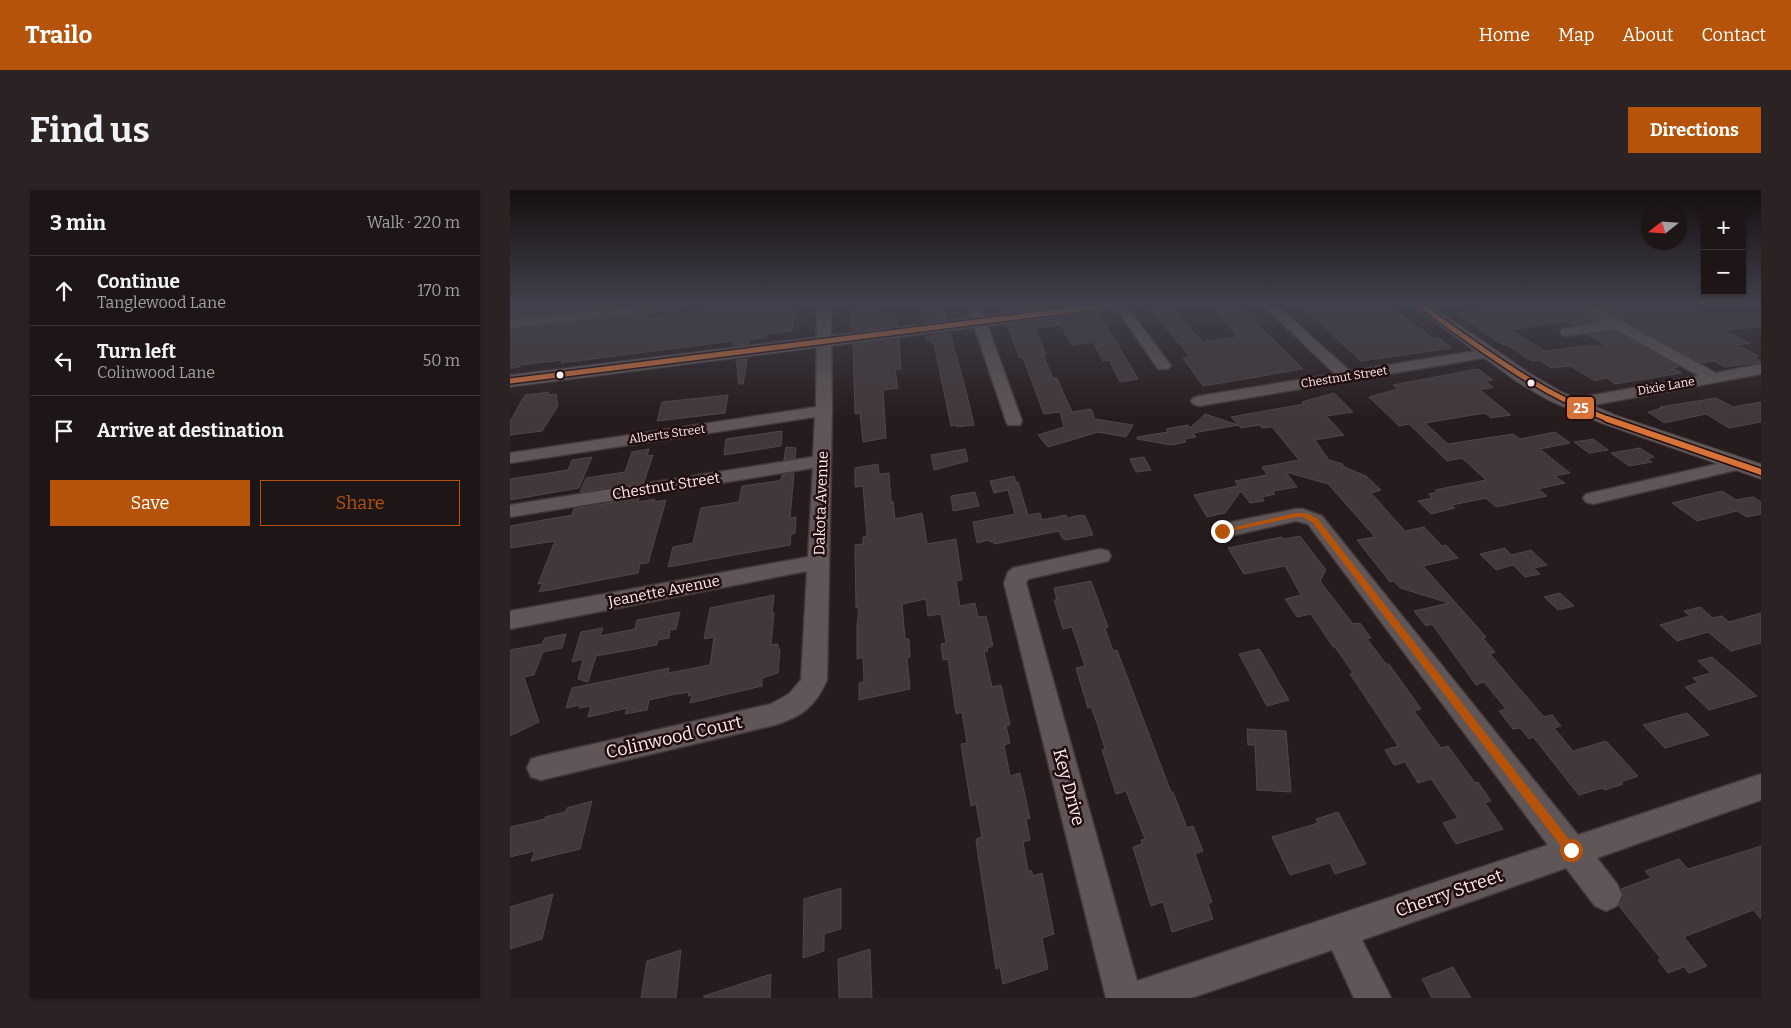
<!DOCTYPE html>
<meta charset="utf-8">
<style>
body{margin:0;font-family:Bitter,serif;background:#2a2223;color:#f1f3f6}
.controls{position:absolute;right:15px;top:15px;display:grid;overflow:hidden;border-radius:0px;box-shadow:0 1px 4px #0004}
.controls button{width:45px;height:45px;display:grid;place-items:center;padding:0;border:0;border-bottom:1px solid #3b3435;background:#1d1516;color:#f1f3f6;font:25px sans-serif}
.compass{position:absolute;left:1131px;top:15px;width:45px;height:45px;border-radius:50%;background:#1d1516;box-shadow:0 1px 4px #0004;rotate:253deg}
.stop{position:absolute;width:15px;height:15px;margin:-11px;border:4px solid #b45309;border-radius:50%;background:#fff}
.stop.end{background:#b45309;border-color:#fff;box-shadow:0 1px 5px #0008}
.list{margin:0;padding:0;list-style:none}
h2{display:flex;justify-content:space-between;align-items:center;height:65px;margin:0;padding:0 20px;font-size:21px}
h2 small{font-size:16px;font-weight:400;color:#a09fa1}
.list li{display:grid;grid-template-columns:32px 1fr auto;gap:15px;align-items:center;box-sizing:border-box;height:70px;padding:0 20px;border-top:1px solid #3b3435}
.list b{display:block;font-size:19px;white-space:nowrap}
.list p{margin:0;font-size:16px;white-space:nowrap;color:#a09fa1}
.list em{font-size:16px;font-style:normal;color:#a09fa1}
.actions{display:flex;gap:10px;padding:15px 20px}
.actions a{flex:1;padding:11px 0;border:1px solid #b45309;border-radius:0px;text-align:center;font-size:18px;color:#b45309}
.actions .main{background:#b45309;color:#fff}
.icon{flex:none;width:28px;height:28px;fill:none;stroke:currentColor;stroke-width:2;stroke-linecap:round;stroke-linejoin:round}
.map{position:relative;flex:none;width:1251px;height:808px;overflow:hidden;border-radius:0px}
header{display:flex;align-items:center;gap:30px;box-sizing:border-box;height:70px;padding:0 25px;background:#b45309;color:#fff}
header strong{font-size:24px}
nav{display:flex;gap:28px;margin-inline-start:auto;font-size:18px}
.intro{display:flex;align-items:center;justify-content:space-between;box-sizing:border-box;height:120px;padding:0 30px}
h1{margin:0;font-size:35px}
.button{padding:12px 22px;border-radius:0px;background:#b45309;color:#fff;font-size:18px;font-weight:700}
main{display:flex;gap:30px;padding:0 30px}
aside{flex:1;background:#1d1516;border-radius:0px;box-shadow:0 1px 4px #0004}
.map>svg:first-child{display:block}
.building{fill:#42383a;stroke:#504648}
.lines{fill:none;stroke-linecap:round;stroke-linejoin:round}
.minor-casing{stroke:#423839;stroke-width:3}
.major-casing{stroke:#423839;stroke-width:2}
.minor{fill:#605657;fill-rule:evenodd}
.major{fill:#645857;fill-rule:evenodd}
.bus-1-far1-casing{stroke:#220e10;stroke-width:8}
.bus-1-casing{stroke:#220e10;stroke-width:9}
.bus-1-far1{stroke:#d77339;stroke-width:5}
.bus-1{stroke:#d77339;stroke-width:6}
.route{fill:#b45309}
.bus-dot{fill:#fbebec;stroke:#220e10;stroke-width:2}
.labels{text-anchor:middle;stroke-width:5;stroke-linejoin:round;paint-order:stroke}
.far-street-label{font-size:12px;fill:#fbebec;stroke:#220e10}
.street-label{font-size:15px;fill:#fbebec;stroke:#220e10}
.near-street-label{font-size:18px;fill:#fbebec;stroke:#220e10}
.line-badge{stroke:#220e10;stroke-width:2}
.badge-label{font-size:14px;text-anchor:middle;font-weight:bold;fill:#fff}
</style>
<header>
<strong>Trailo</strong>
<nav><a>Home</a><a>Map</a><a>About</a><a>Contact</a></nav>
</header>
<div class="intro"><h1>Find us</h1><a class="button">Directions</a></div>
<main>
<aside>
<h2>3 min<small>Walk · 220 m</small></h2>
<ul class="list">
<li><svg class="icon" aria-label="ahead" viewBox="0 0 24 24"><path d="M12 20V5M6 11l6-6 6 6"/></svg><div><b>Continue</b><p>Tanglewood Lane</p></div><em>170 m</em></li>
<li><svg class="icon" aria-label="left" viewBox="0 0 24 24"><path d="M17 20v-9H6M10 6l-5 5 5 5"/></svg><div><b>Turn left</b><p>Colinwood Lane</p></div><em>50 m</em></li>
<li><svg class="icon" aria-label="arrive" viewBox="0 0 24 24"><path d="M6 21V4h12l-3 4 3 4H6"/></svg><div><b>Arrive at destination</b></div></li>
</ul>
<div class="actions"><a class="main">Save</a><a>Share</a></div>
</aside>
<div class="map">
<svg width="1251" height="808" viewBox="0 0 1251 808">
<rect width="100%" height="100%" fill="#271c1d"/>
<!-- building -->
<path class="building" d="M13 115H120L0 128V118L12 117Z
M241 115H286L282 141 256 144V147L239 150V154L224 155 223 151 51 173 53 170 11 175 9 177 0 178V140L138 124 139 128H143L170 125 171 123Z
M363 115 364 118H367L368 125 386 123 387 135 342 141 341 123 344 120V117Z
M409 115H432L436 129 413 132Z
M489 115H551L492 122Z
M702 115H729L793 179 693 196 673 168 680 167 641 119 661 116 693 152 728 147Z
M790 115H823L830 121 877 115 924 149 928 148 942 158 851 171Z
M1020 115H1064L1089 131 1062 135 1055 131 1001 140 1035 161 1072 156H1097L1078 145 1105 141 1169 177 1162 178 1172 183 1105 194 1097 188 1085 191 1060 176 1041 178 1029 170 1022 171 997 155H993L985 150 945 123Z
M1085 115H1171L1195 124H1251V137L1212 140 1240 153 1227 155 1249 166 1244 167 1251 172 1215 177 1204 171 1192 173Z
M589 125 610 157H609L628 189 610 192 599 170 593 171 583 152 562 155 551 135 524 138 536 164 533 165 543 188H547L562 222 581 219 585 229 623 235 616 247 588 242 538 257 528 245 554 237 550 222 534 224 513 168H510L497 135Z
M440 143 456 201 464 235 447 237V235L441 236 424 154H422L421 150 417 151 416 146Z
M389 149 391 179 385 180 388 198 373 200 376 248 353 252 350 223 345 224 343 155Z
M237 169 233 194H229L226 170Z
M968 179 983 190 975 191 983 197 970 200 1001 225 981 228 975 223 915 233 938 254 1003 244 1010 249 1045 242 1060 253 1030 259 1060 283 1045 286 1055 293 1028 299 1037 306 986 317 976 308 942 315 945 318 921 324 908 311 922 308 919 304 927 302 925 300 976 290 952 268 937 271 899 234 889 236 859 207 888 199 883 195Z
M39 202 37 205 46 204 48 216 32 241 0 245V231L15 205Z
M824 203 843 222 816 226 834 245 805 250 819 270 833 274 832 276 856 286 871 300 861 303 895 341 914 337 932 356 936 355 948 368 913 376 976 447 973 448 985 462 980 464 1034 527 1042 525 1051 536 1044 538 1063 561 1096 551 1128 586 1111 592 1113 594 1095 600 1092 598 1069 605 1023 547 1019 549 1010 538 1003 539 989 521 996 519 974 492 966 495 922 434 916 436 904 421 939 413 890 398 884 391 880 392 847 350 865 347 818 294 776 282 787 297 763 301 765 304 752 307 754 311 740 313 731 301 715 323 697 327 684 305 728 296 725 291 757 285 752 277 789 270 762 237 752 238 749 235 731 238 721 227 794 214 792 212Z
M218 205 215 223 147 231 152 212Z
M1206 208 1223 217 1251 212V232L1219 238 1196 224 1154 233 1138 222 1152 218 1150 217Z
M695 224 728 235 683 243 686 247 674 249 676 252 661 255 627 249V247L658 242 656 239 678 235 680 238Z
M272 241 271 256 214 265 216 249Z
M1083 249 1098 260 1079 263 1064 252Z
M276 257 286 258 285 268 274 270Z
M1130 258 1144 267 1137 269 1142 272 1119 276 1101 263Z
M139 259 137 266 143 265 134 292 70 302 76 288 115 282 122 262Z
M455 259 458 271 424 280 421 265Z
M82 267 69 298 0 310V289L58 280 62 270Z
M634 267 641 280 626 282 620 269Z
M368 274 369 284 379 283 381 312 383 311 385 329 412 323 417 354 446 349 452 390 446 391 450 416 465 413 468 427 476 426 483 456 477 458 478 461 474 462 482 497 491 495 500 535 496 536 500 553 494 555 500 586 510 583 520 628 516 629 520 650 513 652 518 681 521 680 523 686 532 683 544 744 532 748 538 779 493 794 490 777 486 779 468 665 466 649 472 647 466 614 461 616 451 554 457 553 452 522 446 524 438 469 433 470 431 454 436 453 431 424 418 426 416 409 392 414 395 449H399L400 467 397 468 400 499 349 510V493L354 492 353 467 347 469V436L349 417 346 418 345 355 353 354V347L357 346 353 296 345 297V278Z
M284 283 280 328 286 327 285 343 281 344 280 355 158 377 163 357 183 353 191 318 229 312 232 296 268 291 271 289 272 285Z
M504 286 506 292H508L518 325 530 323 532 330 556 325 557 328 571 325 575 326 583 345 556 350 552 348 549 341 484 354 483 351 480 352 479 350 467 353 463 332 505 324 498 300 484 303 480 291Z
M1212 301 1226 310 1243 307 1251 312V324L1237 327 1227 321 1187 331 1162 313Z
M465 302 469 316 443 321 441 306Z
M129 308 128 312 145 309 144 312 156 310 138 373 130 374 128 383 29 402 33 393 28 394 45 351 0 358V336L62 325 64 319Z
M790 346 816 380 810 391 843 434 850 433 861 448 857 449 876 474H879L911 519 904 521 931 558 938 556 965 593 968 592 981 611 975 613 993 639 946 654 933 633 948 628 921 589 908 593 895 572 884 575 875 560 888 556 840 484 843 483 825 457H823L801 424 787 427 775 409 791 405 775 376 734 384 718 358 772 347 774 349Z
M995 358 1001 365 1021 360 1037 375 1024 378 1030 384 1015 387 1003 375 986 380 970 364Z
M581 391 598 437 595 438 603 461 607 460 661 602H663L677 638 683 636 693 661 685 664 702 712 698 714 703 729 662 742 653 712 641 716 623 657 632 654 631 650 635 649 616 601 606 604 592 560 595 559 587 533 581 517 578 518 566 478 575 476 562 437 553 439 544 410H547L544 398Z
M1050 403 1064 416 1048 420 1034 407Z
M264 405 262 424 264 423 261 455 268 454V459H270L268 483 252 488V496L180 513 182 505 178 506 179 502 166 504 139 510 137 520 115 524 117 518 78 527 81 516 69 518 70 515 56 518 62 498 159 478 158 483 200 475 204 447 194 449 200 418Z
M1190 417 1203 428 1212 426 1219 432 1251 423V453L1221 461 1198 442 1167 451 1150 435 1180 426 1174 421Z
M170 422 166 439 160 440 159 448 148 450 147 455 86 466 78 492 68 489 73 469 62 472 71 442 93 438 90 446 125 439 127 430Z
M56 444 52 458 33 462 24 485 14 487 29 532 0 546V460L32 454 35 448Z
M749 459 753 465 779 510 757 516 729 464Z
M1202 467 1224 486 1247 506 1199 520 1175 497 1188 493 1183 488 1201 483 1188 471Z
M1177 523 1199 545 1155 558 1133 535Z
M737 539 776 541 781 602 747 600 745 555H738Z
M82 611 70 659 21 671 25 661 0 667V637L35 629V627L55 622 57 618Z
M828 622 856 674 825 684 820 673 780 685 762 647 808 633 806 629Z
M1251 656V729L1243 720 1174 747 1197 776 1179 783 1174 777 1158 783 1148 770 1151 769 1109 716 1114 707 1111 699 1141 688 1135 681 1169 669 1178 679Z
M331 698V739L314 744V761L293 768 294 709Z
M43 704 32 749 0 759V717Z
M360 759 362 808H329L328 769Z
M171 760 166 808H131L137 771Z
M943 777 961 808H922L912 789Z
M261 784 260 808H194V806Z"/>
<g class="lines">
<!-- minor casing -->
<g class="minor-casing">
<path id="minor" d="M135 115H175L168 119 0 138V130Z
M307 115H321L322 221 317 490C305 517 292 526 265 535L31 590 21 587 17 578 21 569 31 566 261 514 279 504 291 490 297 381 0 439V421L298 367 303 278 0 327V315L303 267 305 227 0 273V263L306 217Z
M457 115H470L512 231 510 235H498L496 231Z
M604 115H616L661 176 658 179H648Z
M753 115H766L840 181 979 159 984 160 986 163 984 166 979 167 689 216 683 214 681 211 683 208 689 206 825 184Z
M1066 115H1082L1206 183 1251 174V184L1062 219 1056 217 1054 214 1056 211 1062 209 1189 186 1105 139 1057 146 1052 145 1050 142 1052 139 1094 132Z
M1229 269 1235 270 1238 274 1235 278 1083 314 1076 312 1073 308 1076 304Z
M786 319H793L812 326 1068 645 1251 584V610L1087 668 1107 694 1112 705 1107 716 1096 721 1085 716 1056 678 852 750 881 808H844L822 760 681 808H596L494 393 498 382 503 378 590 359 598 361 601 366 598 371 518 389 516 393 627 791 1038 655 798 334 786 331 712 348 705 346 702 341 705 336 712 334Z"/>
</g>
<!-- major casing -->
<g class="major-casing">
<path id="major" d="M564 115H609L607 118 601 120 0 197V185Z
M902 115H920L1021 184 1052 202 1105 225 1251 274V289L1091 233 1038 210 1007 192Z"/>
</g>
<!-- minor -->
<use href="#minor" class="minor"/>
<!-- major -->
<use href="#major" class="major"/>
<!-- bus-1-far1 casing -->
<g class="bus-1-far1-casing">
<path id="bus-1-far1" d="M910 115C971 159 1029 203 1100 230
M0 191 601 115"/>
</g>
<!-- bus-1 casing -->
<g class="bus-1-casing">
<path id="bus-1" d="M1097 229 1251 282"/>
</g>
<!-- bus-1-far1 -->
<use href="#bus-1-far1" class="bus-1-far1"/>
<!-- bus-1 -->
<use href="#bus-1" class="bus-1"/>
</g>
<!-- sky -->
<linearGradient id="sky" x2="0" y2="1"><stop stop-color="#150f10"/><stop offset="0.5" stop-color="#41404c"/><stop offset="1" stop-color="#41404c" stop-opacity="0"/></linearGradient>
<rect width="1251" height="228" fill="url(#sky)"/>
<!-- route -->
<path class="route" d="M786 323H796L807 328 1065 657 1067 660 1065 664 1061 666 1057 664 802 332 792 327H786L712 343 708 341Z"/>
<!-- markers -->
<g class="bus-dot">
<circle cx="50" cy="185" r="4.5"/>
<circle cx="1021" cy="193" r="4.5"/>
</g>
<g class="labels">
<!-- far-street labels -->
<g class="far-street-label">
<text transform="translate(834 187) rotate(-9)" y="4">Chestnut Street</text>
<text transform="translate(1156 196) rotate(-10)" y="4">Dixie Lane</text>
<text transform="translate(157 244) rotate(-8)" y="4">Alberts Street</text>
</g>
<!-- street labels -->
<g class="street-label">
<text transform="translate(156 296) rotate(-9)" y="5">Chestnut Street</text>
<text transform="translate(311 313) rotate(-88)" y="5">Dakota Avenue</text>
<text transform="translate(154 401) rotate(-11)" y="5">Jeanette Avenue</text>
</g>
<!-- near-street labels -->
<g class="near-street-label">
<text transform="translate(164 547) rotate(-13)" y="6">Colinwood Court</text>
<text transform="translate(559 597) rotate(75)" y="6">Key Drive</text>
<text transform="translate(939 703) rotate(-19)" y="6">Cherry Street</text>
</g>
</g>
<rect class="line-badge" x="1056" y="206" width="29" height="24" rx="5" fill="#d77339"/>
<g class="badge-label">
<text x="1071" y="223">25</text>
</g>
</svg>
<div class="controls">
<button>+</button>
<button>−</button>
</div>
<svg class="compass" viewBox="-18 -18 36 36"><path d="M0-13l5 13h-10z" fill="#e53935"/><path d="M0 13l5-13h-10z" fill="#a09fa1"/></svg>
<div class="stop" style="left:1061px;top:660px"></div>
<div class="stop end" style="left:712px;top:341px"></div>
</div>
</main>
